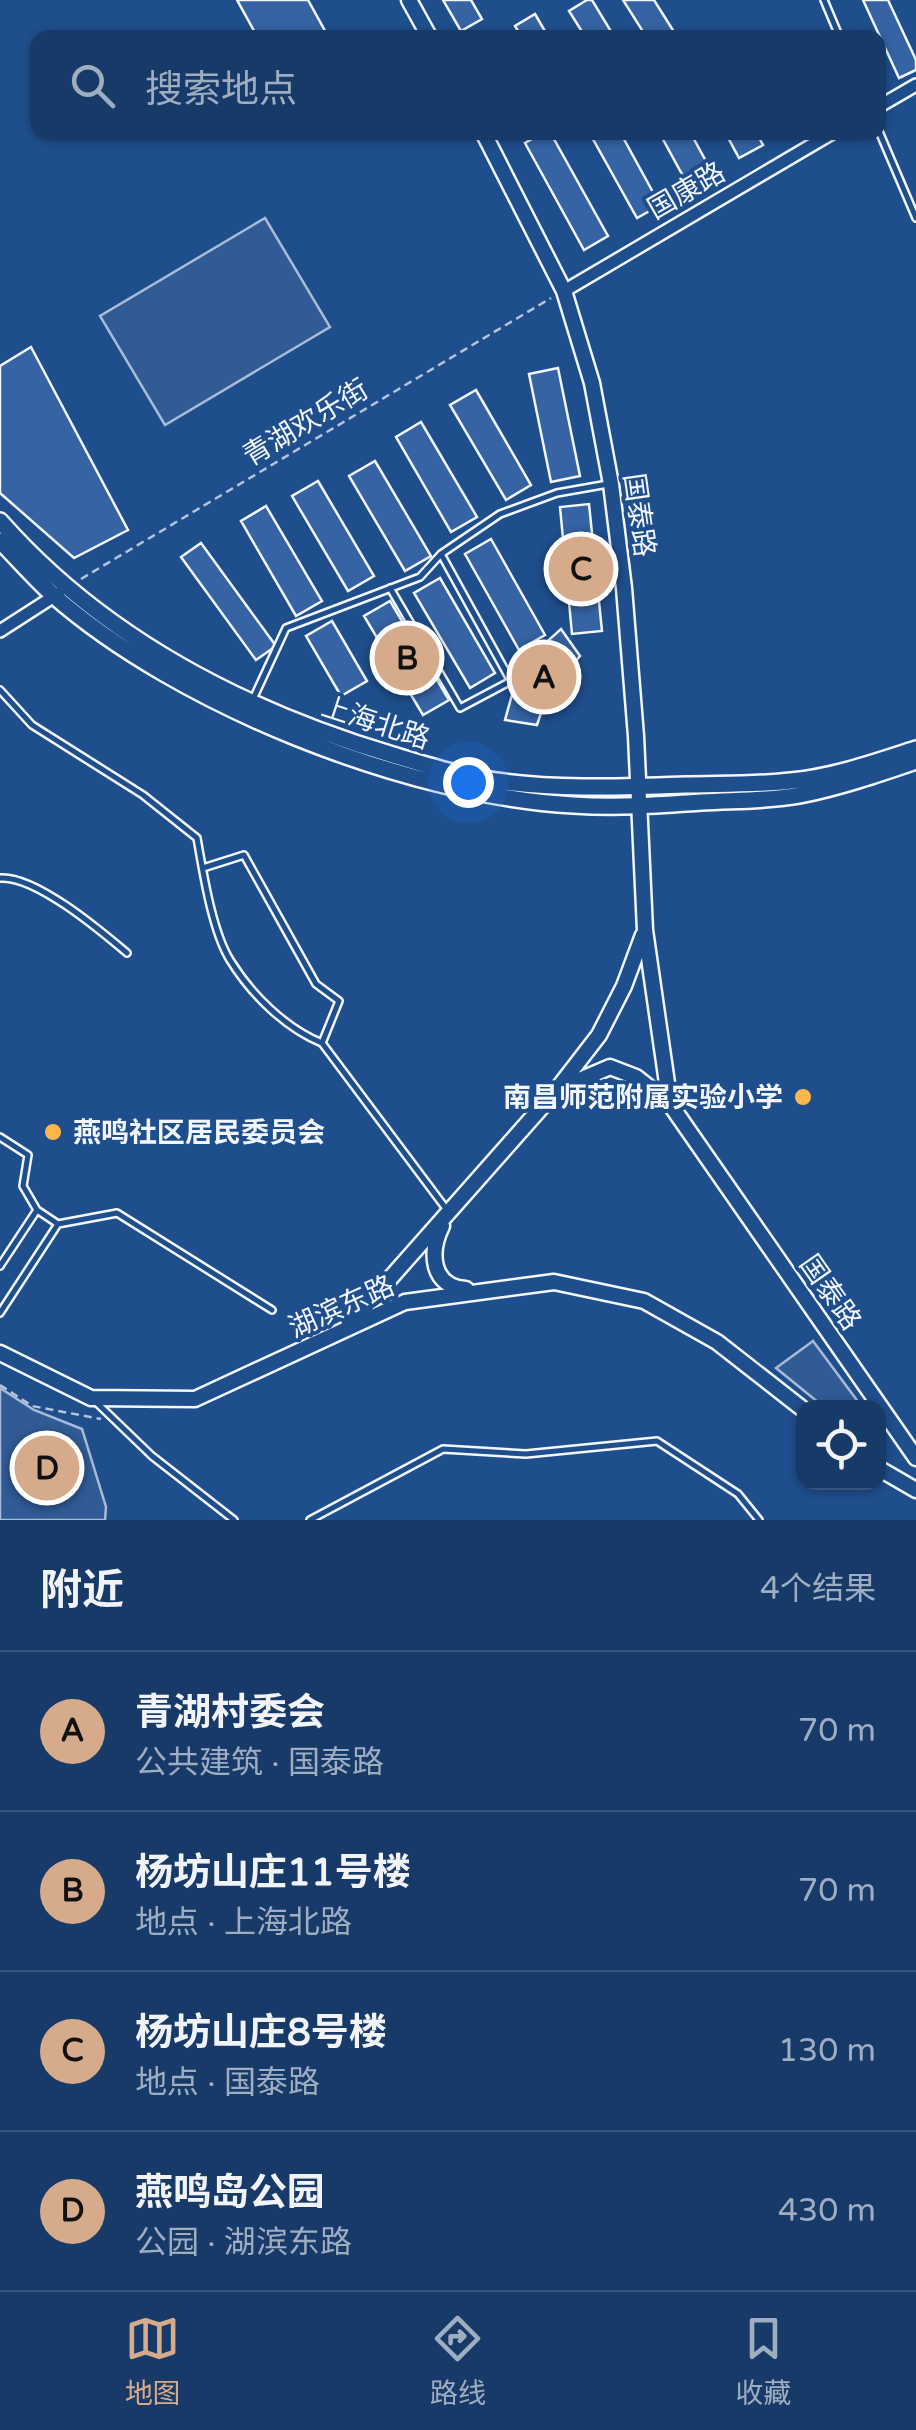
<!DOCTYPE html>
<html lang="zh">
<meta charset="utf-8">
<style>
body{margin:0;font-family:"Varela Round","Noto Sans SC",sans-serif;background:#20416f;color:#f1f3f6}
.controls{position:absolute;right:30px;bottom:30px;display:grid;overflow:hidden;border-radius:20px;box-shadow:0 2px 8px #0004}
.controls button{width:90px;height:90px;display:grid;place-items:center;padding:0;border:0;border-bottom:2px solid #36547d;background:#173a69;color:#f1f3f6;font:50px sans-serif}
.you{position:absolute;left:468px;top:782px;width:35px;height:35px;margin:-25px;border:8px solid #fff;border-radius:50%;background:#1a73e8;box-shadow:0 0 0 15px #1a73e833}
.badge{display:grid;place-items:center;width:65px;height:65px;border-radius:50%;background:#d6ab8b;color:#111;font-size:32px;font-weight:700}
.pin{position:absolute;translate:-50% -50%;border:5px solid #fff;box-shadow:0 2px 10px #0006}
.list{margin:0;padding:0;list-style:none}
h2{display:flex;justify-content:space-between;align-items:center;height:130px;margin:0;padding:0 40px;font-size:42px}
h2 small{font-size:32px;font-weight:400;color:#9eadc0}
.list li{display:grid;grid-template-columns:65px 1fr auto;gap:30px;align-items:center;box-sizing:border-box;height:160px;padding:0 40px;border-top:2px solid #36547d}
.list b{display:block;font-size:38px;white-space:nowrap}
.list p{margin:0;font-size:32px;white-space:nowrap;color:#9eadc0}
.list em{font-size:32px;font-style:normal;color:#9eadc0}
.icon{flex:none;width:55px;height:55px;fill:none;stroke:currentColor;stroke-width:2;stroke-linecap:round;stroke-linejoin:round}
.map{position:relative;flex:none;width:916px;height:1520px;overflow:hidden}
.search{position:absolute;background:#173a69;box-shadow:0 2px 8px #0004;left:30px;right:30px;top:30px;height:110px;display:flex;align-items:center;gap:25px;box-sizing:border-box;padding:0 35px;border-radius:20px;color:#9eadc0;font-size:38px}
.sheet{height:770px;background:#173a69}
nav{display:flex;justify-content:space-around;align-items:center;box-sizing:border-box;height:140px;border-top:2px solid #36547d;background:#173a69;font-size:28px;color:#9eadc0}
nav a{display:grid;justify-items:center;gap:5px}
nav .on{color:#d6ab8b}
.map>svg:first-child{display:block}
.built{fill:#305b95;stroke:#a8bbd7;stroke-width:2.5}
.building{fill:#3563a3;stroke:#f2f6ff;stroke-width:2.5}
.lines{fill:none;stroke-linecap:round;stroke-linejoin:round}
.service-casing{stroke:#f2f6ff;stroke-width:10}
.minor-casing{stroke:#f2f6ff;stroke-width:16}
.tertiary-casing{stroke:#f2f6ff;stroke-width:19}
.secondary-casing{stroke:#f2f6ff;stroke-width:20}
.path{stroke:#b3c4dc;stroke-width:2.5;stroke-dasharray:8 5;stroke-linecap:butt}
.service{stroke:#1f4e8c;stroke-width:5}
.minor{stroke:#1f4e8c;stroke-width:11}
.tertiary{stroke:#1f4e8c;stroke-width:14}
.secondary{stroke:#1f4e8c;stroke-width:15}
.poi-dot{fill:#ffb74d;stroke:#1f4e8c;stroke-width:4}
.labels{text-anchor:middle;stroke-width:8;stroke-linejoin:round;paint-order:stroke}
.street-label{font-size:28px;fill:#f2f6ff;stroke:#1f4e8c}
.poi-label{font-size:28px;font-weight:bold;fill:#f2f6ff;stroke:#1f4e8c;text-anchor:end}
</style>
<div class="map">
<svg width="916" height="1520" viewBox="0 0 916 1520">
<rect width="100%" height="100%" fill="#1f4e8c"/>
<!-- built -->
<path class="built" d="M265 218 330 327 165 425 100 316Z
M813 1341 862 1407H824L776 1368Z
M0 1388 34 1410 82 1429 106 1507 105 1520H0Z"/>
<!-- building -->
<path class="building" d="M237 0H308L329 38H258Z
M443 0H471L482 19 461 31Z
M587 0H592L615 38H586L569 11Z
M623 0H654L676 35 647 38Z
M863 0H888L916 60V70L899 78Z
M535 14 549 38H522L515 26Z
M544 132H550L608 236 584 250 525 143Z
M589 132H620L660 205 637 218Z
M659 132H690L713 174 689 187Z
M725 132H756L763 145 739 158Z
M31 347 128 530 74 558 0 493V366Z
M558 368 580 476 551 482 529 374Z
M476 390 531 485 506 500 450 405Z
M421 422 477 517 451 532 396 437Z
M375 461 431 556 405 571 349 476Z
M318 481 374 576 348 591 292 496Z
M589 504 602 631 572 634 560 507Z
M266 506 322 601 296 616 241 521Z
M491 539 545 635 519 650 465 554Z
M201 543 276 646 256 660 181 557Z
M440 578 495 673 470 688 414 593Z
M390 601 449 700 423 715 364 616Z
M332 621 367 681 341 696 306 636Z
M561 629 580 656 547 695 537 725 505 720 515 684 532 655Z"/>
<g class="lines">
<!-- service casing -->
<g class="service-casing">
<path id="service" d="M824 0 840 38
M878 129 916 218
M390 588 460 708 511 681 441 554
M0 690 32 725 143 795 197 838C203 872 212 931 230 960 251 994 285 1028 322 1043L447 1210
M254 697 286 628 420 577 441 554 500 514 557 493 608 484
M203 868 244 855 316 984 339 1001 322 1043
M0 878C35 875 101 931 127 953
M0 1137 28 1155 23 1186 37 1210 0 1266
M37 1210 58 1224
M0 1313 58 1224 117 1213 272 1310
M97 1403 152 1456 234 1520
M310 1520 443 1449 526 1454 657 1441 738 1494 759 1520"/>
</g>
<!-- minor casing -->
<g class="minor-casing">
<path id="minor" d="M878 107 916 85
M564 291 834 132
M0 631 59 593"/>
</g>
<!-- tertiary casing -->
<g class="tertiary-casing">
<path id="tertiary" d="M409 0 430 38
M483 132 564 291 592 383 611 484 624 588 636 736 645 930 670 1104 916 1458
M561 1088 610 1067 636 1077 670 1104
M442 1226C429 1252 431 1287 466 1289
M348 1326 555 1092 599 1035 624 986 643 935
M0 1353 91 1398 195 1399 405 1302 554 1282 644 1301 717 1342 804 1410
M878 1468 916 1490"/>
</g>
<!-- secondary casing -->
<g class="secondary-casing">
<path id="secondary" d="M0 521C103 638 246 711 393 755 426 765 461 776 496 781 559 790 621 787 685 785 720 784 756 785 791 781 833 777 876 762 916 749
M0 541C18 559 35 579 53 595 178 705 407 796 573 805 616 808 659 805 702 802 734 800 768 801 800 795 840 787 878 774 916 761"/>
</g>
<!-- path -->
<path class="path" d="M81 579 551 298
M0 1385 32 1406 101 1419"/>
<!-- service -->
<use href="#service" class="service"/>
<!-- minor -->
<use href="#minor" class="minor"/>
<!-- tertiary -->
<use href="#tertiary" class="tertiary"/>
<!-- secondary -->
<use href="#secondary" class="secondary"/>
</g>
<!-- markers -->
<g class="poi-dot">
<circle cx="803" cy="1097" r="10"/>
<circle cx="53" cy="1132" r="10"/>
</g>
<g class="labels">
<!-- street labels -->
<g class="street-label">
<text transform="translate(686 190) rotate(-30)" y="10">国康路</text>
<text transform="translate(305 422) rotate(-31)" y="10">青湖欢乐街</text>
<text transform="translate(640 515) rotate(82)" y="10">国泰路</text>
<text transform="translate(376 722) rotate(18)" y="10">上海北路</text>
<text transform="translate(831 1292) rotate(55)" y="10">国泰路</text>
<text transform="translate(341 1306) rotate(-24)" y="10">湖滨东路</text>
</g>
<!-- poi labels -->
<g class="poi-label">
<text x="783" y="1107">南昌师范附属实验小学</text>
<text x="73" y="1142" text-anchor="start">燕鸣社区居民委员会</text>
</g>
</g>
</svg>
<div class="controls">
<button><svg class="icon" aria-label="locate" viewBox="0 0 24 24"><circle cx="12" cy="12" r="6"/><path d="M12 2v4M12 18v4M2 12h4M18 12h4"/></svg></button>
</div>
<div class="you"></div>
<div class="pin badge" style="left:544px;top:677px">A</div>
<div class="pin badge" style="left:407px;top:658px">B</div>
<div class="pin badge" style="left:581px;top:569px">C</div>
<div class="pin badge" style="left:47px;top:1468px">D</div>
<div class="search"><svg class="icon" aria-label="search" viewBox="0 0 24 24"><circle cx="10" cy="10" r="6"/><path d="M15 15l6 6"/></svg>搜索地点</div>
</div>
<section class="sheet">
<h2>附近<small>4个结果</small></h2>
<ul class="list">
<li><span class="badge">A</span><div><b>青湖村委会</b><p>公共建筑 · 国泰路</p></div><em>70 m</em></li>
<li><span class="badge">B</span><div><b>杨坊山庄11号楼</b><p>地点 · 上海北路</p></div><em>70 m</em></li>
<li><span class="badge">C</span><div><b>杨坊山庄8号楼</b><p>地点 · 国泰路</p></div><em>130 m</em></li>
<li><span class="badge">D</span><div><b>燕鸣岛公园</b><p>公园 · 湖滨东路</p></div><em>430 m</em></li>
</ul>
</section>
<nav>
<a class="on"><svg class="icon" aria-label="map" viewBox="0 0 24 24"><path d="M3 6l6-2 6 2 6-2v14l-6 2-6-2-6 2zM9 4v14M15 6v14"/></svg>地图</a>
<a><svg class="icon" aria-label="directions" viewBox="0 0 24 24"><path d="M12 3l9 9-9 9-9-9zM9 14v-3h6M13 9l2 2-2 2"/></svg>路线</a>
<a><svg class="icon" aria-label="saved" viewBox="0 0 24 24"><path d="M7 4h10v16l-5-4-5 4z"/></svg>收藏</a>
</nav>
